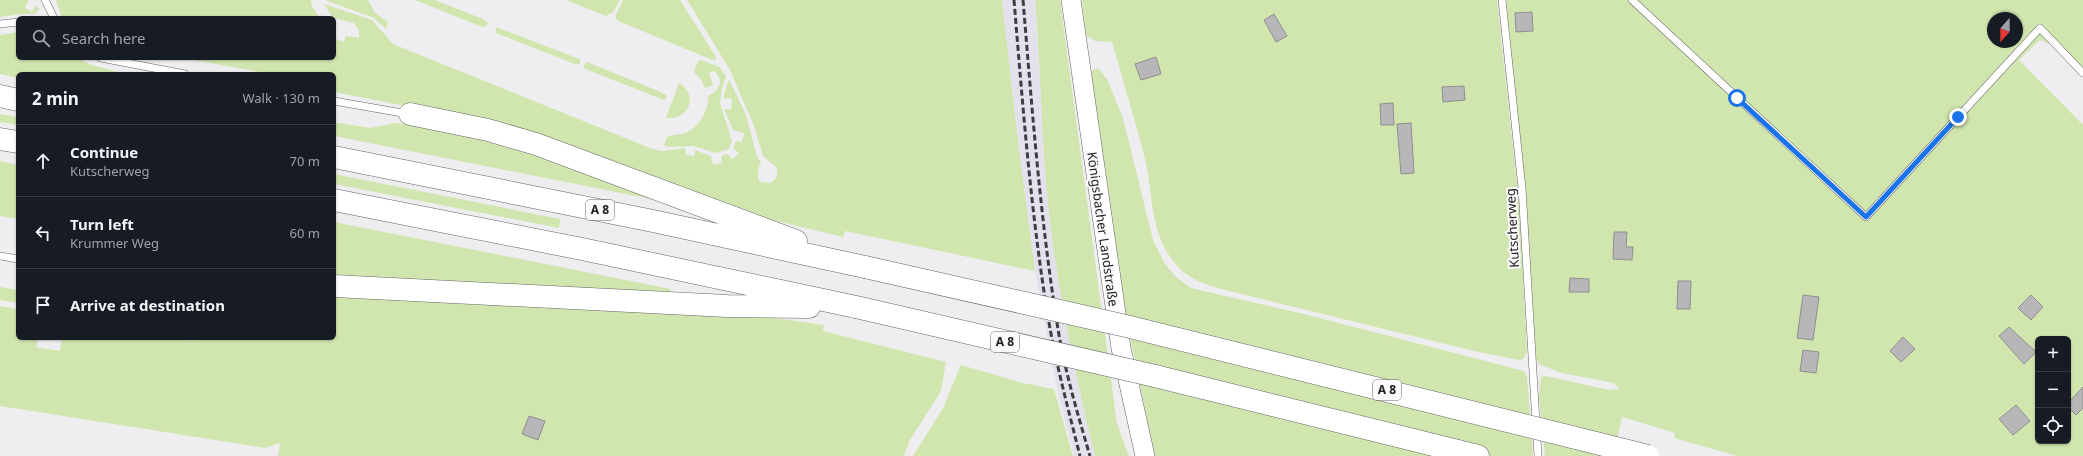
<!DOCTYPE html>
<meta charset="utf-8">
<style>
body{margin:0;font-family:"Noto Sans",sans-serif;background:#20242c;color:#f1f3f6}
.controls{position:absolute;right:12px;bottom:12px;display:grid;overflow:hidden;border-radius:6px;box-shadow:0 1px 3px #0004}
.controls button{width:36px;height:36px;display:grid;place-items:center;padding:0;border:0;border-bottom:1px solid #363941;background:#171b24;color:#f1f3f6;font:20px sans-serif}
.compass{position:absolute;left:1987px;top:12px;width:36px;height:36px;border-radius:50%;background:#171b24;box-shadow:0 1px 3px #0004;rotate:201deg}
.stop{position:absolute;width:12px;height:12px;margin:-9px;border:3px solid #1a73e8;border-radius:50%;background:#fff}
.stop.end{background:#1a73e8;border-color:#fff;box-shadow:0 1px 4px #0008}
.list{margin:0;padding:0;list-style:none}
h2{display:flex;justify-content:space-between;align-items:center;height:52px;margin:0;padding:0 16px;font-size:17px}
h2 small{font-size:13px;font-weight:400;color:#9ea1a6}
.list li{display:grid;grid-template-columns:26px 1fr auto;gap:12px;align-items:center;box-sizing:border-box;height:72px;padding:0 16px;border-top:1px solid #363941}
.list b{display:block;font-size:15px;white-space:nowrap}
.list p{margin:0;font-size:13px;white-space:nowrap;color:#9ea1a6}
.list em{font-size:13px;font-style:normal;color:#9ea1a6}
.icon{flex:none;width:22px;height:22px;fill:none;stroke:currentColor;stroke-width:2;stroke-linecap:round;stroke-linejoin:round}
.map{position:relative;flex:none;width:2083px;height:456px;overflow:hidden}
.search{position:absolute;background:#171b24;box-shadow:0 1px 3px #0004;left:16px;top:16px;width:320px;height:44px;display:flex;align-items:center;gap:10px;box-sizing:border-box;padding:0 14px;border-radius:6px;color:#9ea1a6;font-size:15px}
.panel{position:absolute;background:#171b24;box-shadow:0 1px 3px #0004;left:16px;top:72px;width:320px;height:268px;border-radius:6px}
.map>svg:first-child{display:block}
.built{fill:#e3e2ec}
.green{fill:#d1e6ae;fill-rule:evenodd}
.building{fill:#b7b6b8;stroke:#8f8e90}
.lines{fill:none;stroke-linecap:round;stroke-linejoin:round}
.service-casing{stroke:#646466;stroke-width:8}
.secondary-casing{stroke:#646466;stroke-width:20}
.motorway-casing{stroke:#646466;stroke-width:23}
.service{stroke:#fff;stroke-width:7}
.secondary{stroke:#fff;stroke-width:19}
.motorway{stroke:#fff;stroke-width:22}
.rail{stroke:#3e3e3f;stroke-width:3;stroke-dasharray:6 3;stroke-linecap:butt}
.motorway-bridge-casing{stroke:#646466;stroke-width:23;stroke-linecap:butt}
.motorway-bridge{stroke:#fff;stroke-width:22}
.route{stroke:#1a73e8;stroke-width:5}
.labels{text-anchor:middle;stroke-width:4;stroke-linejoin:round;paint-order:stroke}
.shield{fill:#fbfbfd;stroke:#626263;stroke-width:1}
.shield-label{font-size:12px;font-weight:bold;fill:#202021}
.street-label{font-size:13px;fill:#202021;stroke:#fbfbfd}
</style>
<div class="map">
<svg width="2083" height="456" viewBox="0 0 2083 456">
<rect width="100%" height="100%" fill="#eeeef0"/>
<!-- built -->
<path class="built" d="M1002 0H1035L1046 183 1058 277 1079 388 1095 456H1074L1057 389 1035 271 1019 150Z"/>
<!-- green -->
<path class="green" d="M0 0H29L25 8 32 12 36 5 39 9 35 14H21L0 17Z
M56 0H311L312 6 320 18H62Z
M325 0H368L375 13 388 22 386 29 374 18Z
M415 0H435L483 19 488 23 486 26 482 27Z
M566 0H620L613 12 606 16Z
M623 0H680L716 57 715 61 618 21 615 17Z
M687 0H1002L1019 150 1035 271 845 231 843 237 752 215 411 107 334 92V74H271L182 58H334V38L344 42 346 36 359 38V31L354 23 333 18 324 4 372 20 393 44 650 148 661 151 685 148 686 155 694 156 695 150 711 156 713 165 722 163 721 156 727 154 733 159 739 153 733 148 736 141 742 142 744 133 733 130 724 109H731L732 99 723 98 728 81H730L746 115 757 157 761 162 758 169V179L761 182 770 183 777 177V168L763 156 754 126 730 70Z
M1035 0H1060L1117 424 1129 456H1095C1073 366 1054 274 1046 182 1041 121 1040 61 1035 0Z
M1082 0H1497L1520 212 1527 352 1523 359 1519 360 1474 351 1221 289C1200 283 1184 277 1171 258 1150 230 1153 192 1145 159 1135 120 1123 81 1112 42L1095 41 1086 35Z
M1506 0H2083V76L2053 45 2040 40 2019 60 2083 125V456H1737L1674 438 1675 433 1622 417 1614 456H1545L1539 397 1541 377 1546 376 1609 390 1619 389 1614 383 1561 373 1539 364 1536 358 1525 189ZM1993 18H2017V42H1993ZM2038 339H2068V441H2038Z
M496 27 577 58 580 59V64H575L496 33Z
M18 32V58H78L89 64 125 74H18V78L0 74V35Z
M701 60 720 67 726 77 722 88 720 103 732 141 729 149 715 153 694 146 667 147 664 145 667 137C673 134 679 135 685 133 699 128 709 110 708 96 719 90 725 83 715 71L709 73 713 85 705 88 700 78 694 72 698 61Z
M587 62 656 90 666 95 667 98 664 100 659 98 585 69 583 67Z
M1098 68 1107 79 1123 118 1153 240 1165 264 1176 277 1191 288 1304 314 1524 371 1527 376 1533 456H1155L1121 294 1091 71Z
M679 83C699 95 689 121 666 118Z
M0 114 18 117V125L0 122Z
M334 122 370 128 395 123 484 135 656 200 334 136Z
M0 161 18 165V219L0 216Z
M334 174 560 219 559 228 334 184Z
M334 222 671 289 670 293 334 279Z
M0 287 18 290V303L0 300Z
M334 293 754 315 824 325 823 331 946 362 941 391 910 440 904 456H278L280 443 265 448 0 406V306L18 309V338H38L36 347 60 351 62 338H180L192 341 199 338H334Z
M961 365 1023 383 1054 389 1073 456H913L943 408Z"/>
<!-- building -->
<path class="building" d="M1532 12 1533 31 1516 32 1515 13Z
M1274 14 1287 36 1276 42 1264 20Z
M1156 57 1161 74 1141 80 1135 64Z
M1464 86 1465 100 1443 102 1442 87Z
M1393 103 1394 125H1381L1380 104Z
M1411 123 1414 173 1401 174 1397 124Z
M1614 232H1627L1626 247H1633L1632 260 1613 259Z
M1570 278 1589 279V292H1569Z
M1678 281H1691L1690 309H1677Z
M1803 295 1819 297 1813 340 1797 338Z
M2031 295 2043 307 2031 320 2018 308Z
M2009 327 2036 352 2024 364 1999 336Z
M1903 337 1915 349 1901 362 1890 351Z
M1803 350 1819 352 1816 373 1800 371Z
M2083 387V408L2076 415 2068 407V403Z
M2016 405 2030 421 2013 435 1999 419Z
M529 416 545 421 538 440 522 434Z"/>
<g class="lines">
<!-- service casing -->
<g class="service-casing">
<path id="service" d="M45 0 54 18
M1502 0 1522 188 1538 456
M1632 0 1866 217 2040 28 2083 73
M0 24 18 22
M101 58 185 74
M334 101 408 114
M0 256 18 259"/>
</g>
<!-- secondary casing -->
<g class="secondary-casing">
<path id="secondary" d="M1071 0 1121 348 1145 456"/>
</g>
<!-- motorway casing -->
<g class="motorway-casing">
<path id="motorway" d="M0 96 18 100
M410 114 488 130 536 144 796 241
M0 139 18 142
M334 157 653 221 865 267
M334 200 582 249 856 307
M334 286 727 306 809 307
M1155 376 1478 456"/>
</g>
<!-- service -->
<use href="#service" class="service"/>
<!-- secondary -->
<use href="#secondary" class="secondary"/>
<!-- motorway -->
<use href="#motorway" class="motorway"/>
<!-- rail -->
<path class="rail" d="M1014 0C1023 108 1031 216 1049 323 1057 368 1069 412 1080 456
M1023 0C1032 108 1040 216 1057 323 1064 368 1077 412 1090 456"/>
<!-- motorway-bridge casing -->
<g class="motorway-bridge-casing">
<path id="motorway-bridge" d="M865 267 1126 326 1648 456
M856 307 1155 376"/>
</g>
<!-- motorway-bridge -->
<use href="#motorway-bridge" class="motorway-bridge"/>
</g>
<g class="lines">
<!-- route -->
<path class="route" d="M1737 98 1866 217 1958 117"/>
</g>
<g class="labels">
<!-- shield labels -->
<g class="shield">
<rect x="586" y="200" width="28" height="20" rx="3"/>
<rect x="991" y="332" width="28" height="20" rx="3"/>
<rect x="1373" y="380" width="28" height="20" rx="3"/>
</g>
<g class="shield-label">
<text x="600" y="214">A 8</text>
<text x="1005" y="346">A 8</text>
<text x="1387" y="394">A 8</text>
</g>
<!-- street labels -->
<g class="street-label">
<text transform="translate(1512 228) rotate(-93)" y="5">Kutscherweg</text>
<text transform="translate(1103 229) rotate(82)" y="5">Königsbacher Landstraße</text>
</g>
</g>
</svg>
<div class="controls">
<button>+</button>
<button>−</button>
<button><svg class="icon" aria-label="locate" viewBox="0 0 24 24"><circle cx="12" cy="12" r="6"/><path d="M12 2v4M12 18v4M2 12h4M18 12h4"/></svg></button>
</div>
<svg class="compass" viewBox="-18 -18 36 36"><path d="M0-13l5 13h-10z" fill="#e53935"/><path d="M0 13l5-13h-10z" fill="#9ea1a6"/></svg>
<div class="stop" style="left:1737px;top:98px"></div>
<div class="stop end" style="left:1958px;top:117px"></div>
<div class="search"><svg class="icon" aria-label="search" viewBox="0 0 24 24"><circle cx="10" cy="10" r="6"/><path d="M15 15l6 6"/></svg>Search here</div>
<section class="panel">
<h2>2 min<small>Walk · 130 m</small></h2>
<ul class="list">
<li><svg class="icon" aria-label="ahead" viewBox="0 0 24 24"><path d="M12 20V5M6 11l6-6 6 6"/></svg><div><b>Continue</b><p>Kutscherweg</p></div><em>70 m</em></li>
<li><svg class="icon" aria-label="left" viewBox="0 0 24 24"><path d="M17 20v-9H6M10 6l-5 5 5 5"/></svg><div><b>Turn left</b><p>Krummer Weg</p></div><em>60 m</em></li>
<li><svg class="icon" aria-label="arrive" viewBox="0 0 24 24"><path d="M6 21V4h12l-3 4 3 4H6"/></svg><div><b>Arrive at destination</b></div></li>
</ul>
</section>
</div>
